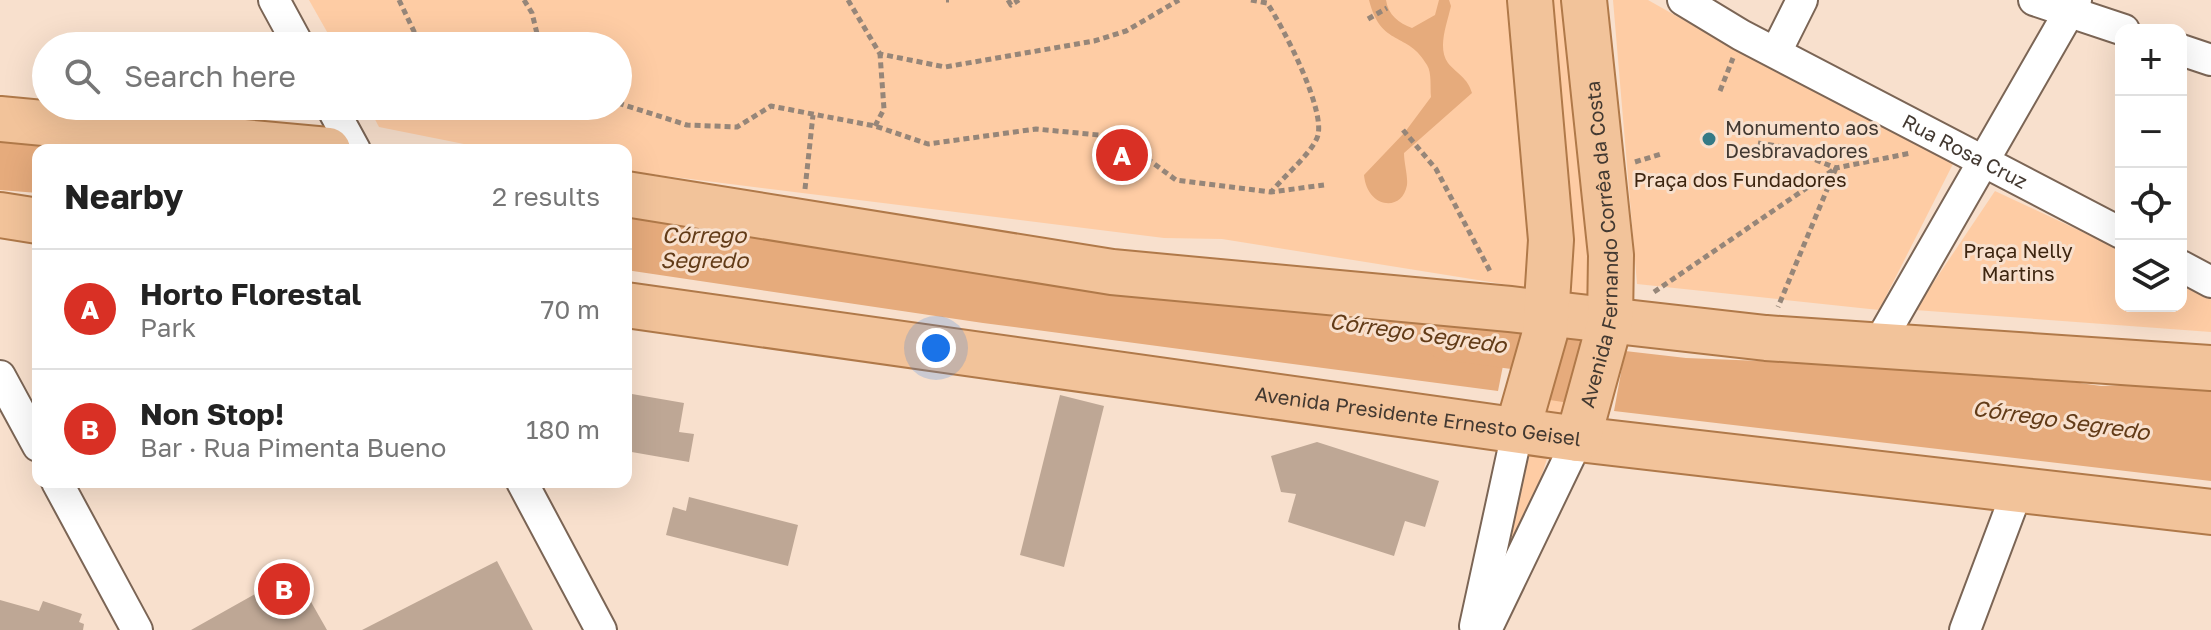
<!DOCTYPE html>
<meta charset="utf-8">
<style>
body{margin:0;font-family:"Golos Text",sans-serif;background:#f2f2f2;color:#222}
.controls{position:absolute;right:24px;top:24px;display:grid;overflow:hidden;border-radius:16px;box-shadow:0 8px 32px #0002}
.controls button{width:72px;height:72px;display:grid;place-items:center;padding:0;border:0;border-bottom:2px solid #e0e0e0;background:#fff;color:#222;font:40px sans-serif}
.you{position:absolute;left:936px;top:348px;width:28px;height:28px;margin:-20px;border:6px solid #fff;border-radius:50%;background:#1a73e8;box-shadow:0 0 0 12px #1a73e833}
.badge{display:grid;place-items:center;width:52px;height:52px;border-radius:50%;background:#d93025;color:#fff;font-size:26px;font-weight:700}
.pin{position:absolute;translate:-50% -50%;border:4px solid #fff;box-shadow:0 2px 8px #0006}
.list{margin:0;padding:0;list-style:none}
h2{display:flex;justify-content:space-between;align-items:center;height:104px;margin:0;padding:0 32px;font-size:34px}
h2 small{font-size:26px;font-weight:400;color:#767676}
.list li{display:grid;grid-template-columns:52px 1fr auto;gap:24px;align-items:center;box-sizing:border-box;height:120px;padding:0 32px;border-top:2px solid #e0e0e0}
.list b{display:block;font-size:30px;white-space:nowrap}
.list p{margin:0;font-size:26px;white-space:nowrap;color:#767676}
.list em{font-size:26px;font-style:normal;color:#767676}
.icon{flex:none;width:44px;height:44px;fill:none;stroke:currentColor;stroke-width:2;stroke-linecap:round;stroke-linejoin:round}
.map{position:relative;flex:none;width:2211px;height:630px;overflow:hidden}
.search{position:absolute;background:#fff;box-shadow:0 8px 32px #0002;left:32px;top:32px;width:600px;height:88px;display:flex;align-items:center;gap:20px;box-sizing:border-box;padding:0 28px;border-radius:44px;color:#767676;font-size:30px}
.panel{position:absolute;background:#fff;box-shadow:0 8px 32px #0002;left:32px;top:144px;width:600px;height:344px;border-radius:16px}
.map>svg:first-child{display:block}
.green{fill:#fecca4}
.water{fill:#e6ab7c}
.lines{fill:none;stroke-linecap:round;stroke-linejoin:round}
.river{stroke:#e6ab7c;stroke-width:46}
.building{fill:#bea795}
.minor-casing{stroke:#7b6555;stroke-width:34}
.primary-casing{stroke:#b07949;stroke-width:48}
.path{stroke:#968679;stroke-width:5;stroke-dasharray:6 4;stroke-linecap:butt}
.minor{stroke:#fff;stroke-width:30}
.primary{stroke:#f2c39a;stroke-width:44}
.poi-dot{fill:#347a86;stroke:#f8e0cd;stroke-width:3}
.labels{text-anchor:middle;stroke-width:6;stroke-linejoin:round;paint-order:stroke}
.poi-label{font-size:20px;fill:#433931;stroke:#f8e0cd;text-anchor:start}
.street-label{font-size:20px;fill:#433931;stroke:#f8e0cd}
.park-label{font-size:20px;fill:#3d2510;stroke:#f8e0cd}
.water-label{font-size:22px;font-style:italic;fill:#623b17;stroke:#f8e0cd}
</style>
<div class="map">
<svg width="2211" height="630" viewBox="0 0 2211 630">
<rect width="100%" height="100%" fill="#f8e0cd"/>
<!-- green -->
<path class="green" d="M309 0H1604L1628 304 1222 239 1164 238 626 171V150H494L379 127 368 106H618V46H335Z
M1613 0H1648L1772 70 1955 160 1879 310 1637 284Z
M1995 191 2121 250V306H2181V278L2211 292V332L1915 310Z
M1566 327 1586 333 1513 568 1496 564Z"/>
<!-- water -->
<path class="water" d="M1369 0H1386C1388 15 1399 23 1412 28L1435 15 1439 0H1449L1451 6C1447 24 1437 48 1448 63 1458 75 1467 77 1472 93L1404 153C1404 163 1408 176 1407 185 1402 213 1367 208 1364 175L1405 132 1431 97C1430 88 1432 73 1427 65 1408 31 1381 48 1369 0Z
M0 130 227 150H38V193L0 190Z
M626 204 1510 330 1498 391 983 323 626 270Z
M1546 334 1604 343 1588 406 1531 397Z
M1625 351 1686 358 1987 370 2101 386 2211 382V481L1614 411Z"/>
<g class="lines">
<!-- river -->
<path class="river" d="M1446 337 1571 354"/>
</g>
<!-- building -->
<path class="building" d="M632 394 684 403 679 432 694 434 689 462 626 451Z
M1060 395 1104 406 1064 567 1020 555Z
M1317 442 1439 481 1425 527 1405 521 1394 556 1288 522 1296 494 1281 492 1271 456Z
M689 497 798 525 788 566 666 535 673 507 686 511Z
M497 561 533 630H362Z
M294 572 327 630H191Z
M0 600 39 611 43 601 82 614 79 622 84 624 83 630H0Z"/>
<g class="lines">
<!-- minor casing -->
<g class="minor-casing">
<g id="minor">
<path d="M274 0 299 46"/>
<path id="s1" d="M1683 0 1741 35 2121 233"/>
<path d="M2034 0 2124 30"/>
<path d="M2181 50 2211 60"/>
<path d="M1776 52 1802 0"/>
<path d="M331 106 355 150"/>
<path d="M2181 266 2211 282"/>
<path d="M1879 343 2076 0"/>
<path d="M0 376 38 446"/>
<path d="M57 482 137 630"/>
<path d="M522 482 601 630"/>
<path d="M1475 626 1518 428"/>
<path d="M1486 630 1578 439"/>
<path d="M1965 630 2018 489"/>
</g>
</g>
<!-- primary casing -->
<g class="primary-casing">
<g id="primary">
<path d="M0 119 328 150"/>
<path d="M626 194 1112 272 1510 309 1766 338 2211 368"/>
<path d="M0 215 38 221"/>
<path id="s2" d="M626 305 1578 439 2211 512"/>
<path d="M1518 428 1545 333 1551 240 1530 0"/>
<path id="s3" d="M1578 439 1610 322 1611 255 1584 0"/>
</g>
</g>
<!-- path -->
<path class="path" d="M399 0 421 46
M524 0 532 13 540 46
M848 0 880 54 945 67 1094 41 1126 31 1179 0
M946 0H949
M1008 0 1011 5 1019 0
M1251 0 1267 3C1282 25 1328 113 1317 138 1309 156 1285 175 1272 191
M1368 19 1387 8
M1720 91 1733 58
M618 103 687 125 737 127 771 106 875 126 928 144 1036 129 1099 135 1134 149 1176 180 1271 192 1324 185
M875 126 884 109 880 54
M1403 130 1436 169 1491 273
M1758 143 1783 147 1836 168 1911 153
M1635 162 1661 154
M805 189 813 115
M1654 292 1836 168 1778 307"/>
<!-- minor -->
<use href="#minor" class="minor"/>
<!-- primary -->
<use href="#primary" class="primary"/>
</g>
<!-- markers -->
<circle class="poi-dot" cx="1709" cy="139" r="8"/>
<g class="labels">
<!-- poi labels -->
<g class="poi-label">
<text x="1725" y="135">Monumento aos<tspan x="1725" dy="23">Desbravadores</tspan></text>
</g>
<!-- street labels -->
<g class="street-label">
<text dy="7" stroke="none"><textPath href="#s1" startOffset="320">Rua Rosa Cruz</textPath></text>
<text dy="7" stroke="none"><textPath href="#s3" startOffset="198">Avenida Fernando Corrêa da Costa</textPath></text>
<text dy="7" stroke="none"><textPath href="#s2" startOffset="800">Avenida Presidente Ernesto Geisel</textPath></text>
</g>
<!-- park labels -->
<g class="park-label">
<text x="1740" y="187">Praça dos Fundadores</text>
<text x="2018" y="258">Praça Nelly<tspan x="2018" dy="23">Martins</tspan></text>
</g>
<!-- water labels -->
<g class="water-label">
<text x="704" y="243">Córrego<tspan x="704" dy="25">Segredo</tspan></text>
<text transform="translate(1418 333) rotate(8)" y="8">Córrego Segredo</text>
<text transform="translate(2061 420) rotate(8)" y="8">Córrego Segredo</text>
</g>
</g>
</svg>
<div class="controls">
<button>+</button>
<button>−</button>
<button><svg class="icon" aria-label="locate" viewBox="0 0 24 24"><circle cx="12" cy="12" r="6"/><path d="M12 2v4M12 18v4M2 12h4M18 12h4"/></svg></button>
<button><svg class="icon" aria-label="layers" viewBox="0 0 24 24"><path d="M12 4l9 5-9 5-9-5zM3 14l9 5 9-5"/></svg></button>
</div>
<div class="you"></div>
<div class="pin badge" style="left:1122px;top:155px">A</div>
<div class="pin badge" style="left:284px;top:589px">B</div>
<div class="search"><svg class="icon" aria-label="search" viewBox="0 0 24 24"><circle cx="10" cy="10" r="6"/><path d="M15 15l6 6"/></svg>Search here</div>
<section class="panel">
<h2>Nearby<small>2 results</small></h2>
<ul class="list">
<li><span class="badge">A</span><div><b>Horto Florestal</b><p>Park</p></div><em>70 m</em></li>
<li><span class="badge">B</span><div><b>Non Stop!</b><p>Bar · Rua Pimenta Bueno</p></div><em>180 m</em></li>
</ul>
</section>
</div>
